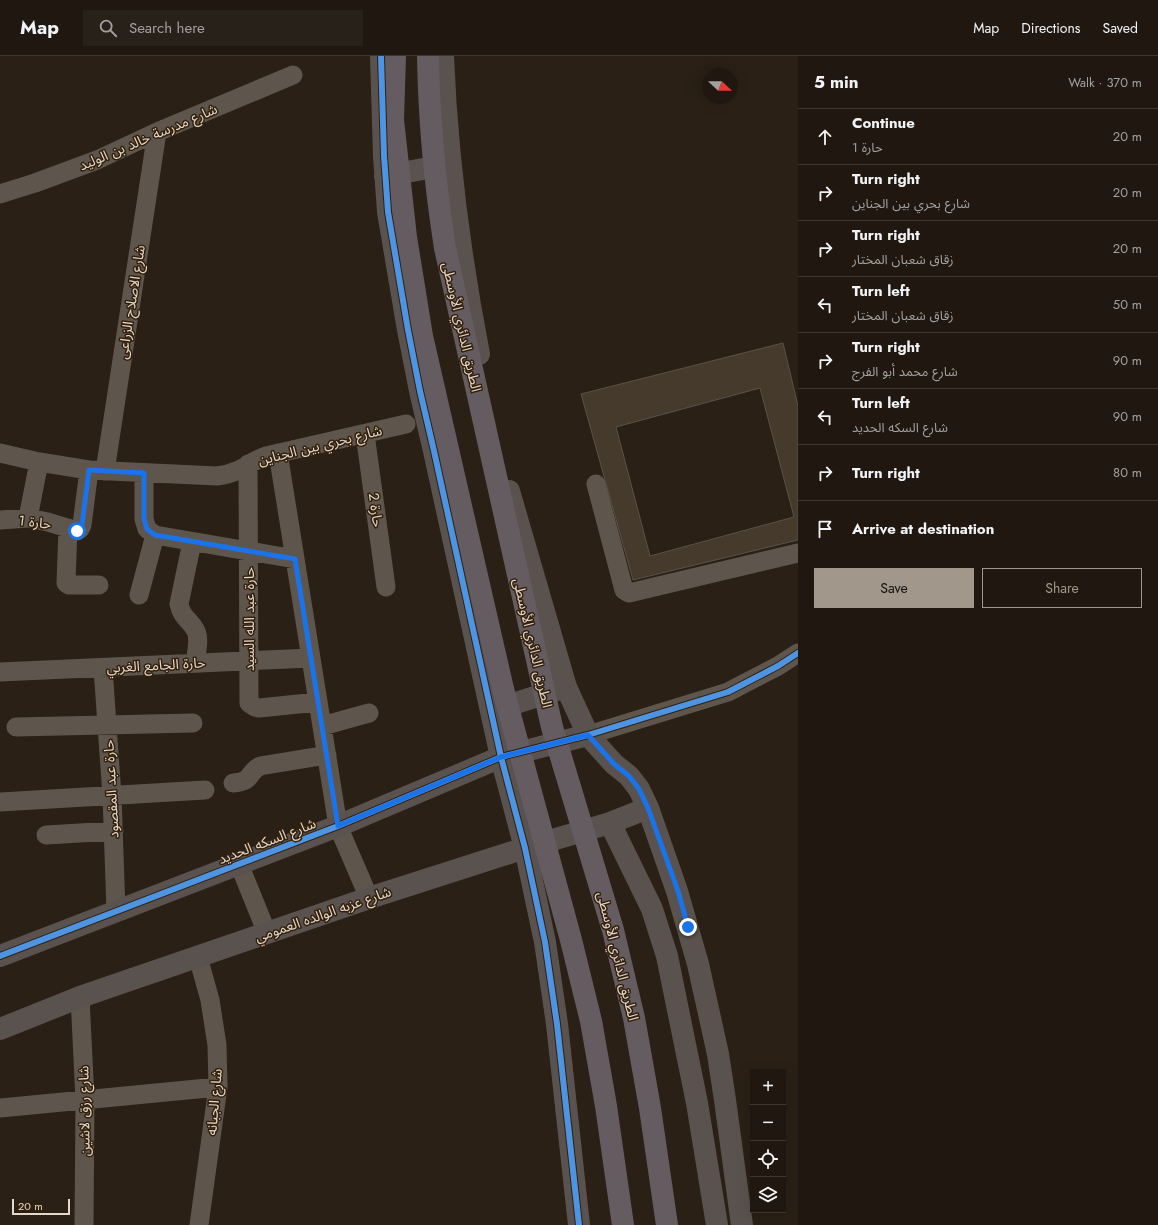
<!DOCTYPE html>
<meta charset="utf-8">
<style>
body{margin:0;font-family:Jost,"Noto Sans Arabic",sans-serif;background:#282119;color:#f1f3f6}
.controls{position:absolute;right:12px;bottom:12px;display:grid;overflow:hidden;border-radius:0px;box-shadow:0 4px 16px #0002}
.controls button{width:36px;height:36px;display:grid;place-items:center;padding:0;border:0;border-bottom:1px solid #3d3730;background:#201810;color:#f1f3f6;font:20px sans-serif}
.compass{position:absolute;left:702px;top:12px;width:36px;height:36px;border-radius:50%;background:#201810;box-shadow:0 4px 16px #0002;rotate:112deg}
.scale{position:absolute;left:12px;bottom:10px;width:58px;box-sizing:border-box;padding-left:4px;border:2px solid #e3d7ca;border-top:0;font-size:11px;line-height:14px;white-space:nowrap;color:#e3d7ca;-webkit-text-stroke:3px #33200c;paint-order:stroke}
.stop{position:absolute;width:12px;height:12px;margin:-9px;border:3px solid #1a73e8;border-radius:50%;background:#fff}
.stop.end{background:#1a73e8;border-color:#fff;box-shadow:0 1px 4px #0008}
.list{margin:0;padding:0;list-style:none}
h2{display:flex;justify-content:space-between;align-items:center;height:52px;margin:0;padding:0 16px;font-size:17px}
h2 small{font-size:13px;font-weight:400;color:#a2a09f}
.list li{display:grid;grid-template-columns:26px 1fr auto;gap:12px;align-items:center;box-sizing:border-box;height:56px;padding:0 16px;border-top:1px solid #3d3730}
.list b{display:block;font-size:15px;white-space:nowrap}
.list p{margin:0;font-size:13px;white-space:nowrap;color:#a2a09f}
.list em{font-size:13px;font-style:normal;color:#a2a09f}
.actions{display:flex;gap:8px;padding:12px 16px}
.actions a{flex:1;padding:9px 0;border:1px solid #a2978b;border-radius:0px;text-align:center;font-size:14px;color:#a2978b}
.actions .main{background:#a2978b;color:#111}
.icon{flex:none;width:22px;height:22px;fill:none;stroke:currentColor;stroke-width:2;stroke-linecap:round;stroke-linejoin:round}
.map{position:relative;flex:none;width:798px;height:1169px;overflow:hidden}
header{display:flex;align-items:center;gap:24px;box-sizing:border-box;height:56px;padding:0 20px;background:#201810;border-bottom:1px solid #3d3730}
header strong{font-size:19px}
nav{display:flex;gap:22px;margin-inline-start:auto;font-size:14px}
.search{width:280px;height:36px;background:#282119;display:flex;align-items:center;gap:10px;box-sizing:border-box;padding:0 14px;border-radius:0px;color:#a2a09f;font-size:15px}
main{display:flex}
aside{flex:1;background:#201810}
.map>svg:first-child{display:block}
.building{fill:#453a2c;stroke:#5b5249;fill-rule:evenodd}
.lines{fill:none;stroke-linecap:round;stroke-linejoin:round}
.street{stroke:#5e554d;stroke-width:19}
.secondary{stroke:#5a524f;stroke-width:22}
.highway{stroke:#655c62;stroke-width:22}
.cycleway-casing{stroke:#33200c;stroke-width:8}
.cycleway{stroke:#4d94e3;stroke-width:6}
.route{stroke:#1a73e8;stroke-width:5}
.labels{text-anchor:middle;stroke-width:3;stroke-linejoin:round;paint-order:stroke}
.street-label{font-size:14px;fill:#e3d7ca;stroke:#33200c}
</style>
<header>
<strong>Map</strong>
<div class="search"><svg class="icon" aria-label="search" viewBox="0 0 24 24"><circle cx="10" cy="10" r="6"/><path d="M15 15l6 6"/></svg>Search here</div>
<nav><a>Map</a><a>Directions</a><a>Saved</a></nav>
</header>
<main>
<div class="map">
<svg width="798" height="1169" viewBox="0 0 798 1169">
<rect width="100%" height="100%" fill="#2a2015"/>
<!-- building -->
<path class="building" d="M783 287 798 350V484L633 524 581 338ZM760 332 794 461 650 500 616 371Z"/>
<g class="lines">
<!-- street -->
<path class="street" d="M0 138 35 127 97 104 157 76 293 19
M365 378 386 531
M0 397 39 406 89 414 217 420C225 419 232 417 239 414 249 409 254 404 266 400L406 368
M278 397 338 770 369 842
M248 408 249 647 255 651 259 652 318 646
M105 415 157 76
M144 417V463L147 473 155 479 295 503
M596 428 624 534 629 537 798 497
M28 462 39 406
M0 464 28 462 48 466 77 475 80 473 82 469 89 414
M68 472 66 527 69 529H99
M192 486 179 548C182 563 190 563 196 575 200 584 196 598 195 607
M139 539 155 479
M103 612 112 740 116 855
M0 616 311 602
M322 670 369 657
M16 671 193 667
M588 679 728 636 778 610 798 597
M233 727C253 726 247 717 260 710L327 699
M0 746 205 734
M46 779 114 775
M239 808 267 877
M198 901 210 944 217 989 218 1031 199 1169
M80 941 85 1044 84 1169
M0 1052 218 1031"/>
<!-- secondary -->
<path class="secondary" d="M381 0 384 100 388 156 408 274 420 335 434 395 501 701 525 792 545 886 557 968 579 1169
M443 0C447 100 460 200 479 298
M385 120 450 108
M509 435 566 631 588 679 614 708 629 720 639 733 648 752 677 835 698 908 718 998 725 1044 742 1169
M491 655 563 632
M610 767 652 853 667 900 697 1047 717 1169
M0 900 338 770 501 701 588 679
M0 973 80 941 369 842 525 792 610 767 648 752"/>
<!-- highway -->
<path class="highway" d="M395 0 393 64 406 181 422 280 503 633 571 884 591 965 606 1050 623 1169
M428 0C429 65 435 128 445 192L552 671 613 874 634 962 650 1052 667 1169"/>
<!-- cycleway casing -->
<g class="cycleway-casing">
<path id="cycleway" d="M381 0 384 100 388 156 408 274 420 335 434 395 501 701 525 792 545 886 557 968 579 1169
M0 900 338 770 501 701 588 679 728 636 778 610 798 597"/>
</g>
<!-- cycleway -->
<use href="#cycleway" class="cycleway"/>
</g>
<g class="lines">
<!-- route -->
<path class="route" d="M77 475 80 472 82 469 89 414 144 417V463L147 473 155 479 295 503 338 770 501 701 588 679 614 708 629 720 639 733 648 752 678 835 688 871"/>
</g>
<g class="labels">
<!-- street labels -->
<g class="street-label">
<text transform="translate(148 81) rotate(-23)" y="5">شارع مدرسة خالد بن الوليد</text>
<text transform="translate(131 246) rotate(-81)" y="5">شارع الاصلاح الزراعى</text>
<text transform="translate(462 271) rotate(77)" y="5">الطريق الدائري الأوسطى</text>
<text transform="translate(320 389) rotate(-14)" y="5">شارع بحري بين الجناين</text>
<text transform="translate(376 454) rotate(82)" y="5">حارة 2</text>
<text transform="translate(35 466) rotate(7)" y="5">حارة 1</text>
<text transform="translate(249 563) rotate(-90)" y="5">حارة عبد الله السيد</text>
<text transform="translate(533 587) rotate(77)" y="5">الطريق الدائري الأوسطى</text>
<text transform="translate(156 609) rotate(-3)" y="5">حارة الجامع الغربي</text>
<text transform="translate(111 733) rotate(-93)" y="5">حارة عبد المقصود</text>
<text transform="translate(267 785) rotate(-21)" y="5">شارع السكه الحديد</text>
<text transform="translate(323 858) rotate(-19)" y="5">شارع عزبه الوالده العمومي</text>
<text transform="translate(618 900) rotate(76)" y="5">الطريق الدائري الأوسطى</text>
<text transform="translate(214 1046) rotate(-85)" y="5">شارع الجبانه</text>
<text transform="translate(84 1055) rotate(-91)" y="5">شارع رزق لاشين</text>
</g>
</g>
</svg>
<div class="controls">
<button>+</button>
<button>−</button>
<button><svg class="icon" aria-label="locate" viewBox="0 0 24 24"><circle cx="12" cy="12" r="6"/><path d="M12 2v4M12 18v4M2 12h4M18 12h4"/></svg></button>
<button><svg class="icon" aria-label="layers" viewBox="0 0 24 24"><path d="M12 4l9 5-9 5-9-5zM3 14l9 5 9-5"/></svg></button>
</div>
<svg class="compass" viewBox="-18 -18 36 36"><path d="M0-13l5 13h-10z" fill="#e53935"/><path d="M0 13l5-13h-10z" fill="#a2a09f"/></svg>
<div class="scale">20 m</div>
<div class="stop" style="left:77px;top:475px"></div>
<div class="stop end" style="left:688px;top:871px"></div>
</div>
<aside>
<h2>5 min<small>Walk · 370 m</small></h2>
<ul class="list">
<li><svg class="icon" aria-label="ahead" viewBox="0 0 24 24"><path d="M12 20V5M6 11l6-6 6 6"/></svg><div><b>Continue</b><p>حارة 1</p></div><em>20 m</em></li>
<li><svg class="icon" aria-label="right" viewBox="0 0 24 24"><path d="M7 20v-9h11M14 6l5 5-5 5"/></svg><div><b>Turn right</b><p>شارع بحري بين الجناين</p></div><em>20 m</em></li>
<li><svg class="icon" aria-label="right" viewBox="0 0 24 24"><path d="M7 20v-9h11M14 6l5 5-5 5"/></svg><div><b>Turn right</b><p>زقاق شعبان المختار</p></div><em>20 m</em></li>
<li><svg class="icon" aria-label="left" viewBox="0 0 24 24"><path d="M17 20v-9H6M10 6l-5 5 5 5"/></svg><div><b>Turn left</b><p>زقاق شعبان المختار</p></div><em>50 m</em></li>
<li><svg class="icon" aria-label="right" viewBox="0 0 24 24"><path d="M7 20v-9h11M14 6l5 5-5 5"/></svg><div><b>Turn right</b><p>شارع محمد أبو الفرج</p></div><em>90 m</em></li>
<li><svg class="icon" aria-label="left" viewBox="0 0 24 24"><path d="M17 20v-9H6M10 6l-5 5 5 5"/></svg><div><b>Turn left</b><p>شارع السكه الحديد</p></div><em>90 m</em></li>
<li><svg class="icon" aria-label="right" viewBox="0 0 24 24"><path d="M7 20v-9h11M14 6l5 5-5 5"/></svg><div><b>Turn right</b></div><em>80 m</em></li>
<li><svg class="icon" aria-label="arrive" viewBox="0 0 24 24"><path d="M6 21V4h12l-3 4 3 4H6"/></svg><div><b>Arrive at destination</b></div></li>
</ul>
<div class="actions"><a class="main">Save</a><a>Share</a></div>
</aside>
</main>
